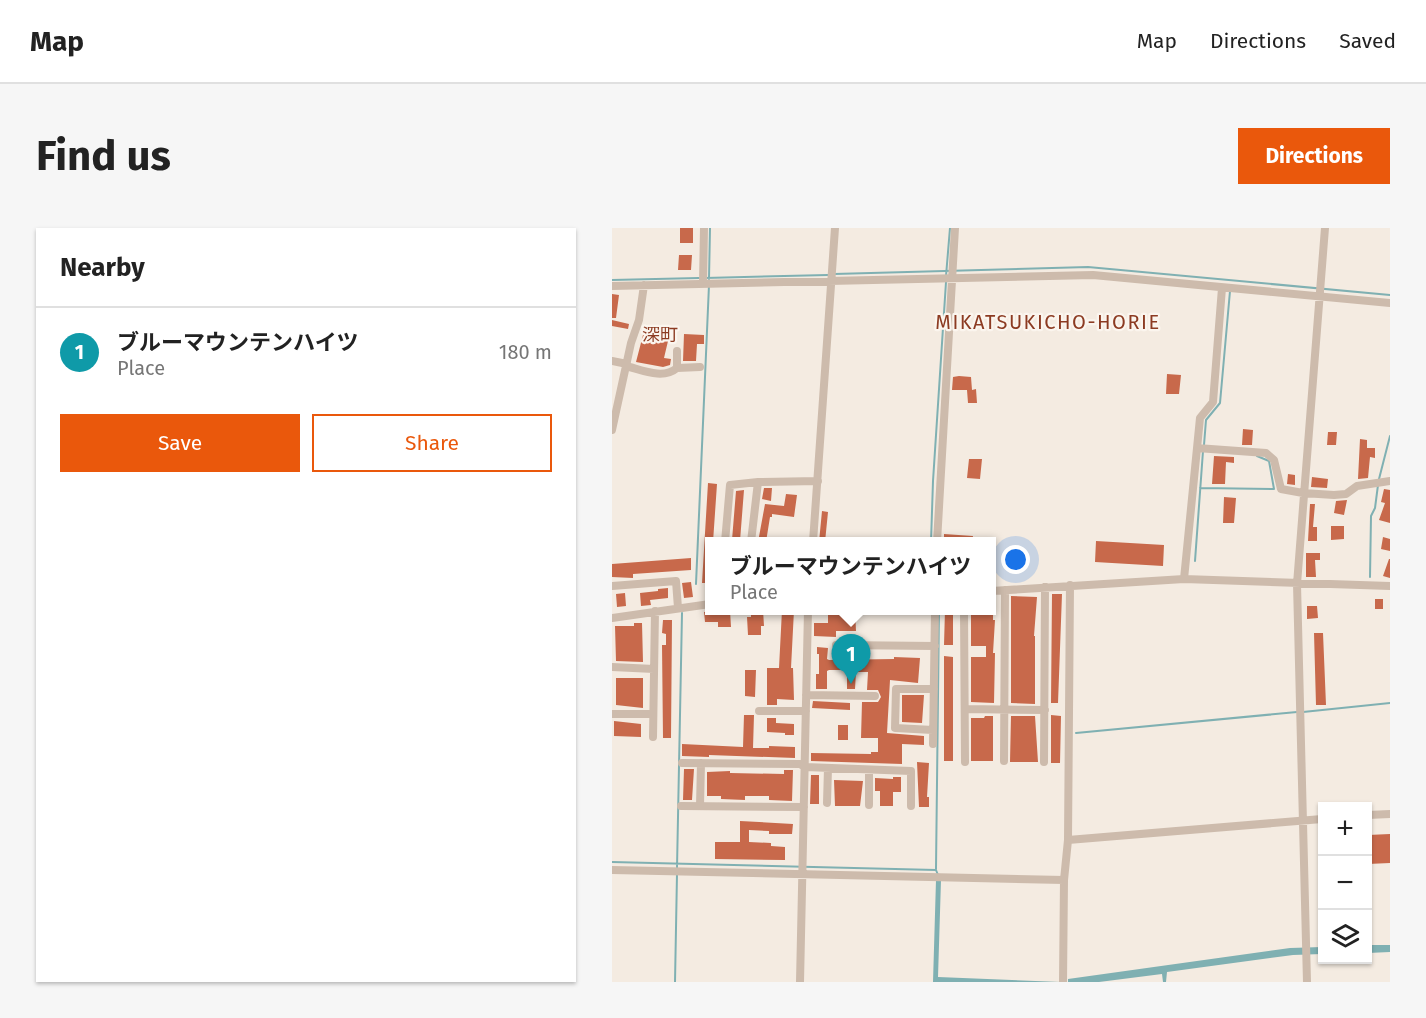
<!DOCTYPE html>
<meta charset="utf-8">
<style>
body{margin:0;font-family:"Fira Sans","Noto Sans JP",sans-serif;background:#f6f6f6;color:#222}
.controls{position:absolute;right:18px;bottom:18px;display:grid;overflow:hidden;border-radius:0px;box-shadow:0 2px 4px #0004}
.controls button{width:54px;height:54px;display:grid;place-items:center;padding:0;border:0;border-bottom:2px solid #e0e0e0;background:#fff;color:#222;font:30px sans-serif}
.you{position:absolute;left:404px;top:332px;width:21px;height:21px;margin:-15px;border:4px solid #fff;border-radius:50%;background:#1a73e8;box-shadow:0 0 0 9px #1a73e833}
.badge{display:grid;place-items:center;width:39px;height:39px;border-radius:50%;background:#ea580c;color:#fff;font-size:20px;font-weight:700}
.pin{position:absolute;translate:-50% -50px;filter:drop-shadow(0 2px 3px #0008)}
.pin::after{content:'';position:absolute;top:32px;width:21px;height:18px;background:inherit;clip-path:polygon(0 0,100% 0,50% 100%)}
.popup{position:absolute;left:93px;top:309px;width:291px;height:78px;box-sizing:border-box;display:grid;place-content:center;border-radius:0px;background:#fff;filter:drop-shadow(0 2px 4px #0005);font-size:20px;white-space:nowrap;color:#767676}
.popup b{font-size:22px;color:#222}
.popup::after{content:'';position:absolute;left:50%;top:100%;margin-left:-12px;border:12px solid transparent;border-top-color:#fff}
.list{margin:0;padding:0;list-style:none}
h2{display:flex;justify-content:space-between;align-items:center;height:78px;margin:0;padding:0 24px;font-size:26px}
h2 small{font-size:20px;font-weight:400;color:#767676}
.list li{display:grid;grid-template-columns:39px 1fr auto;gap:18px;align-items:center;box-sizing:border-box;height:90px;padding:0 24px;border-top:2px solid #e0e0e0}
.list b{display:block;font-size:22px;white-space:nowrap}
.list p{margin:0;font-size:20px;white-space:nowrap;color:#767676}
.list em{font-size:20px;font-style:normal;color:#767676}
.actions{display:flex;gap:12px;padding:18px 24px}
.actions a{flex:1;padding:14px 0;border:2px solid #ea580c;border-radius:0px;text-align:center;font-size:21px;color:#ea580c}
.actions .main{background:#ea580c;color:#fff}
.icon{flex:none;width:33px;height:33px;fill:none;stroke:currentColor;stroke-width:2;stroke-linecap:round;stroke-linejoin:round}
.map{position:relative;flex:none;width:778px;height:754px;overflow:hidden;border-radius:0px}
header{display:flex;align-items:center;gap:36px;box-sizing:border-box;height:84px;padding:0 30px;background:#fff;border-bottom:2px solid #e0e0e0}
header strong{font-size:28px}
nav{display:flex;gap:33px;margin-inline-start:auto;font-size:21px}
.intro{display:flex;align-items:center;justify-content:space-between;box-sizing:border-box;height:144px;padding:0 36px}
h1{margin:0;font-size:42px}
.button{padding:15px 27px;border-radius:0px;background:#ea580c;color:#fff;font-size:21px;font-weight:700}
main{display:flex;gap:36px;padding:0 36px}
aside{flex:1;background:#fff;border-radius:0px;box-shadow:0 2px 4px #0004}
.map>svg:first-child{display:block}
.water{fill:#7fb0b2}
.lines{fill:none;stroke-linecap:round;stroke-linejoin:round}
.stream{stroke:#7fb0b2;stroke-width:2}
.building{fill:#c8694b}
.minor{stroke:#cdbbac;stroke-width:8}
.labels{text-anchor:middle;stroke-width:4.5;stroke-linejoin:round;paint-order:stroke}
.neighbourhood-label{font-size:18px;fill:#8c3b22;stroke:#fbf5ee}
.quarter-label{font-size:20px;letter-spacing:1.5px;fill:#8c3b22;stroke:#fbf5ee}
</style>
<header>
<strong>Map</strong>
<nav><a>Map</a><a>Directions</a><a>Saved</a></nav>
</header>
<div class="intro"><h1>Find us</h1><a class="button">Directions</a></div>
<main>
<aside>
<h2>Nearby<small></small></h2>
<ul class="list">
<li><span class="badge" style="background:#0f9aa8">1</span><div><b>ブルーマウンテンハイツ</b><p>Place</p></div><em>180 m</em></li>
</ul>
<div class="actions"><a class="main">Save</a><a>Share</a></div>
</aside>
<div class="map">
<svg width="778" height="754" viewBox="0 0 778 754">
<rect width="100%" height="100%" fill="#f4ebe1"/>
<!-- water -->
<path class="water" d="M324 652H329L326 749 449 754H321Z
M756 717H778V724L756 725Z
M710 719V726L681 727 555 744 554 754H551L550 746 487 754H456V751L678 720Z"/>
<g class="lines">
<!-- stream -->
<path class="stream" d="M222 46 476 39 778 67
M334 48 338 0
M93 50 216 47
M97 51 98 0
M0 52 87 50
M592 217 594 192 608 175 618 63
M767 251 778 208
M588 260 662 261 657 233 645 228
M319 314 321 253 334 54
M583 333 591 223
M758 349 759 288 763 280 766 257
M84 356 97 57
M691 484 778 475
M464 505 685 484
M0 634 324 642 326 647
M65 640 70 385
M324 641 327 382
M63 754 65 646"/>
</g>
<!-- building -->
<path class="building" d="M68 0H81V15H68Z
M67 27H80L79 42H66Z
M0 66 7 67 4 90H0Z
M0 92 17 96 16 101 0 98Z
M72 106 92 107V116H85L84 133H71Z
M31 107 56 113 52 130 59 131 58 137 51 139 24 134Z
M555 146 569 147 567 166H554Z
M347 148 359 149 360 162 364 161 365 175H356L355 162H340L341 149Z
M631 201 641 202 640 217H630Z
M716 204H725L724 217H715Z
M748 211 755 212V220H763V230L758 229 756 250 746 251Z
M602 228 622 229V235L614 234 613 256H600Z
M357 231H370L368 251 355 250Z
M676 246 683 247V257L675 256Z
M700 249 716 251 715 260 699 259Z
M96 255 105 256 101 314H98V355H90Z
M152 260H160L159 273 150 271Z
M772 261 778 262V295L767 292 773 275 769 274Z
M132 262 128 313 120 312 124 263Z
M174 266 185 267 182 289 160 286V289H158L154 314H146L153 276 172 278Z
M612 269 624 270 622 295H611Z
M735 272 732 287 722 285 724 273Z
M698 276H703L701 299H705V313H696Z
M210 283 216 284 213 314H207Z
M719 298H732V311L719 312Z
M332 306 361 308 360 314H332Z
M771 309 778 311V323L769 321Z
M484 313 552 317 551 338 483 334Z
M694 325H708V332H703L704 349H694Z
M79 330V342L21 346V350L0 349V336Z
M777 331H778V350L771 348Z
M79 354 81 369 72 370 70 355Z
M56 360V370L38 372 39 377 29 378 28 365 46 363V361Z
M13 365 14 378 5 379 4 366Z
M440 366H450L446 475H439Z
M399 368 425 369 422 408H423V476L399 475Z
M763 371H771V381H763Z
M695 378H705L706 390 695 391Z
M106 382H118L119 399H106V394H93L92 384Z
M139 382H151L152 398H149V407H136L135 389H139Z
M170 382H182L179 440H181L182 472 165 471V477H155V440H167Z
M216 382H243L244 403H224V409L202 408V395H216Z
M333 382H341V417H332Z
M359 382H381V392H383L381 425H383L382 475 359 474V429H374V418H359Z
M51 392H60L59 510H51L50 417H54V406L50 405Z
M22 395H30L31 434 4 433 3 398H22Z
M702 405H711L714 477H704Z
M205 419 216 420 215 431 217 432 282 431V429L308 430 306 455 278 452 275 505 312 508V517L290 516V536L199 533V525L259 526V524H266V510H249L250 474H266L269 469 266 462H255L256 444H244L243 461H235V442H217L215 443V461H204V446H207V426H205Z
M332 428 341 429V533H332Z
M133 442H144L143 469 133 468Z
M4 450H31V480L4 477Z
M290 467H312L310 495 290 494Z
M201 473 238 475V482L200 480Z
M132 487H142L141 520H157V518L183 519V530L97 527V529L70 528V516L131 519Z
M439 487 449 488 448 535H439Z
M373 488H381V533H359V490H372Z
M399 488H423L426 534H398Z
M155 490H164V495L182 496V507H173V505L155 504Z
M2 493 29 496V509L2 508Z
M226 497H236V512H226Z
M305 534 317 535 315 569H317V579H307Z
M72 541H82L80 572H71Z
M172 542H181L180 573 157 572V568H133V572L109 571V568H95V544L118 543V545L172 546Z
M199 547H207V576H198Z
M281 549H289V564H281V578H268V563H263V550L281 551Z
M222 552 251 553 248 578H223Z
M128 593 181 596 180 606H157V603L137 602V614L159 615V618L173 619V632L103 631V614H128Z
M778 606V635L756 636V607Z"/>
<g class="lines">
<!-- minor -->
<path class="minor" d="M91 56 92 0
M0 58 481 47 778 75
M0 133 15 136
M14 138C30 142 51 152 65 140V123
M65 140 88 139
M0 202 19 115 27 92 32 57
M585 220 654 225 662 232 669 261 691 265 722 267 734 266 745 258 778 253
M146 254 206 253
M113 314 118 257 146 254 139 314
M201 314 223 0
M325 314 343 0
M572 351 588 190 601 174 610 60
M0 358 64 353 66 380
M380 363 572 351 778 358
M352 382 353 534
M0 390 98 376
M224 417 323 418
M0 439 42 441
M194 467 263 468
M353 481 433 482
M147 483H194
M0 486H41
M321 502 283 500 284 461H322
M41 509 43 383
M321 516 323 382
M392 533 393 362
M432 534 433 359
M70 535 188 536 193 539 299 543V578
M215 575 216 540
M257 577V542
M69 578 192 579
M88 578 89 535
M756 587 778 586
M456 612 710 591
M0 642 452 652
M188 754 196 382
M451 754 452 652 456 612 458 357
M695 754 685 356 713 0"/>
</g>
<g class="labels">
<!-- neighbourhood labels -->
<g class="neighbourhood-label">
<text x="48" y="113">深町</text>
</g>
<!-- quarter labels -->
<g class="quarter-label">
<text x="436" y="101">MIKATSUKICHO-HORIE</text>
</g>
</g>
</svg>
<div class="controls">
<button>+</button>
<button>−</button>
<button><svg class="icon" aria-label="layers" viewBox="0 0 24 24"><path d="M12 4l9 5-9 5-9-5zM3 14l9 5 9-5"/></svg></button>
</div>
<div class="you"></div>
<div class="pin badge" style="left:239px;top:456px;background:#0f9aa8">1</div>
<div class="popup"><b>ブルーマウンテンハイツ</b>Place</div>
</div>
</main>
